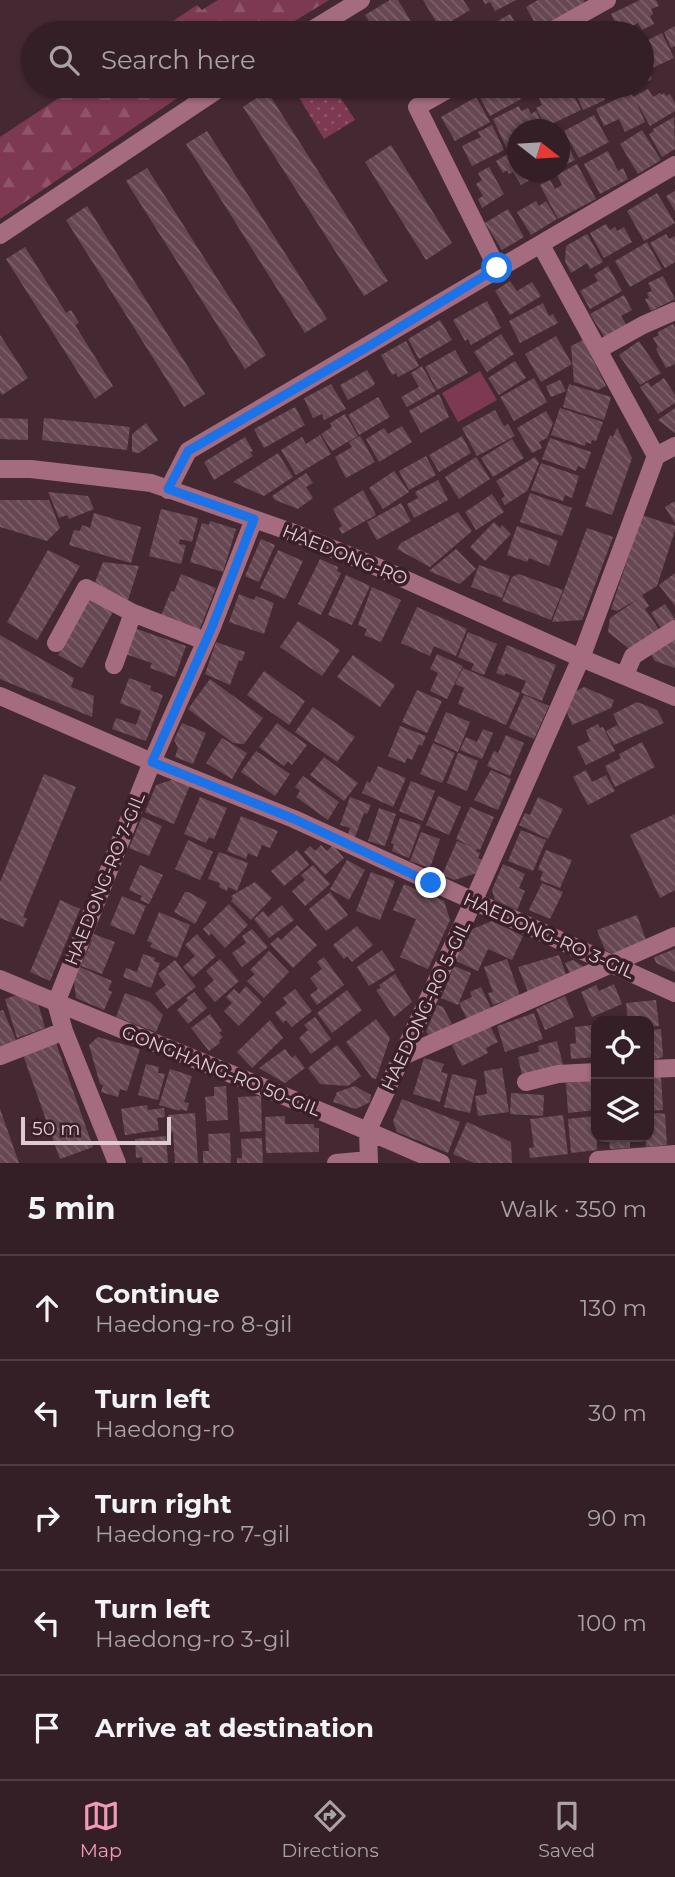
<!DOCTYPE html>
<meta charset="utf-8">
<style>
body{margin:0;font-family:Montserrat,sans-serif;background:#3c272e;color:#f1f3f6}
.controls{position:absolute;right:21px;bottom:21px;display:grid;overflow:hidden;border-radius:14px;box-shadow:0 2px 5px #0004}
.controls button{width:63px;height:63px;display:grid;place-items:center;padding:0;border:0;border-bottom:2px solid #4e3d43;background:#341f26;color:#f1f3f6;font:35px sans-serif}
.compass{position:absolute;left:507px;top:119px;width:63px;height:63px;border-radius:50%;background:#341f26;box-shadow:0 2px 5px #0004;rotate:107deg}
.scale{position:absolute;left:21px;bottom:18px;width:150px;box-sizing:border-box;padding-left:7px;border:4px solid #dfccd1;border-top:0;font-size:19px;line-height:24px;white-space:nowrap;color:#dfccd1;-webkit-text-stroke:5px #3a1f28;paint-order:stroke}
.stop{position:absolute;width:21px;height:21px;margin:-16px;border:5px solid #1a73e8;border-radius:50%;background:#fff}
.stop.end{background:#1a73e8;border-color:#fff;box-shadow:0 2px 7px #0008}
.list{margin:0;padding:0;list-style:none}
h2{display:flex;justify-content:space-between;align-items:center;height:91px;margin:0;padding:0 28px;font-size:30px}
h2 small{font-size:23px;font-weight:400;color:#a9a2a7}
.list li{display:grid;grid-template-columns:46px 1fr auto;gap:21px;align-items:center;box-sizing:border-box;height:105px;padding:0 28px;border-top:2px solid #4e3d43}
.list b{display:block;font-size:26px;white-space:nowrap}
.list p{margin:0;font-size:23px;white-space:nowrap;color:#a9a2a7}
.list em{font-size:23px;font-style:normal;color:#a9a2a7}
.icon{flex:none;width:38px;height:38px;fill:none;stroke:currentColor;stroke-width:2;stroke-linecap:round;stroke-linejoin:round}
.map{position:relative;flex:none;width:675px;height:1163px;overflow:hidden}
.search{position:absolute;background:#341f26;box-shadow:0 2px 5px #0004;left:21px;right:21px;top:21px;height:77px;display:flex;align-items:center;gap:18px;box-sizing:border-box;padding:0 24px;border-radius:38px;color:#a9a2a7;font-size:26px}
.sheet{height:616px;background:#341f26}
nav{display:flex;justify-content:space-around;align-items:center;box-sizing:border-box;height:98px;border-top:2px solid #4e3d43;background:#341f26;font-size:19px;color:#a9a2a7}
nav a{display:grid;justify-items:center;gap:4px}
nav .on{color:#f09ab6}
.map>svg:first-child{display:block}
.green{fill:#7d3852}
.forest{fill:url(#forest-firs)}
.park{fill:url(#park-dots)}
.building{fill:url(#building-back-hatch)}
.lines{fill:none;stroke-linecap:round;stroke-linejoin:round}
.minor{stroke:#a46c7e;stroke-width:18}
.route{stroke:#1a73e8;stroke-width:9}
.labels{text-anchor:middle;stroke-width:7;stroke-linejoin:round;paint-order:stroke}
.street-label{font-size:18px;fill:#dfccd1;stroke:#3a1f28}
</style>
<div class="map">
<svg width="675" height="1163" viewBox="0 0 675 1163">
<defs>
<pattern id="forest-firs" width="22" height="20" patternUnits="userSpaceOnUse" patternTransform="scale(1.75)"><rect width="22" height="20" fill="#7d3852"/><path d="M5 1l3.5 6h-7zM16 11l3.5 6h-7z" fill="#8f546a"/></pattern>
<pattern id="park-dots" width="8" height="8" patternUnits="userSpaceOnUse" patternTransform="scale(1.75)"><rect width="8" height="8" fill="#7d3852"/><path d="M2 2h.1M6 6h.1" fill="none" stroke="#8f546a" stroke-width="1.8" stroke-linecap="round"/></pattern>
<pattern id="building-back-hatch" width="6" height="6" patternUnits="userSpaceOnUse" patternTransform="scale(1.75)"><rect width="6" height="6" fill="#674852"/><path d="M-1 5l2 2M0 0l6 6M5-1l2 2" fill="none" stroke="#7c616a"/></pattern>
</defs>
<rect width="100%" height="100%" fill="#452932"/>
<!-- green -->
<path class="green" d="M480 371 497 400 458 422 442 393Z"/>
<!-- forest -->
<path class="forest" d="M218 0H329L275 33H155L197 5 202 10Z
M77 86H195L0 219V137Z"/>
<!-- park -->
<path class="park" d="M292 86H333L355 120 324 139Z"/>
<!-- building -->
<path class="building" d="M390 0H398L418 33H377L365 15Z
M423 0H463L470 10 440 28Z
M483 0H516L495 11 490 2 485 4Z
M538 0H584L585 3 539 30 526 7Z
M640 0H656L659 6 651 9 653 14 650 16 654 24 642 30 638 23 628 28 626 24 618 28 611 14Z
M510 14 521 33H476Z
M612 24 617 33H592Z
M675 26V46L671 48 664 32Z
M662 33 674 58 652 68 642 43Z
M642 56 652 79 642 84Z
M410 86H432L414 95Z
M485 86H515L521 99 490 116 477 92Z
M518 86H547L524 97Z
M565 86H569L581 110 545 127 536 108 542 105 539 98Z
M572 86H608L611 92 603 96 605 100 583 110Z
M612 86H637L616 95Z
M648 89 653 97 660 93 661 95 664 93 666 96 670 94 675 103V111L650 126 636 101 645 122 625 132 619 119 604 126 596 109 631 92 633 97Z
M267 91 388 281 364 296 243 107Z
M476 97 490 122 455 141 441 117Z
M519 106 521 111 528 108 531 114 536 111 545 130H518V144L507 149 493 119Z
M594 115 609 142 579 158 564 131Z
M674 117 675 149 662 157 649 134 654 131 653 129Z
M492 125 504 150 472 166 462 146 481 137 478 132Z
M558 126 575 160 560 168V130H552Z
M642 130 661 160 638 174 620 144Z
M207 131 327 319 305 333 186 144Z
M391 145 452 243 426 260 365 162Z
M518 148V172H535L527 176 530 180 521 185 513 172 509 174 507 170 503 173 496 161Z
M608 151 618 171 623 168 628 179 600 194 584 164Z
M577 164 596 199 558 219 540 185 550 180 555 189 562 185 557 175Z
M489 167 504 194 482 208 478 199 483 196 476 184 482 180 478 173Z
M147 168 266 355 245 369 126 181Z
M675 191V211L666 196Z
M657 193 675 223 644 241 627 211Z
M536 201 539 206 546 201 557 219 531 235 517 212Z
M87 206 205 394 184 407 66 220Z
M508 209 524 237 502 250 485 223Z
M606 224 610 230 615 227 617 231 624 227 632 242 604 258 590 233Z
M587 234 603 262 590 269 587 263 571 273 565 261 566 246Z
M666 234 669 239 675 236V262L665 268 650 243Z
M647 242 662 269 630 287 615 261Z
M25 247 66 313 71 310 79 323 75 325 113 386 95 399 6 259Z
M608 266 622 291 590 309 580 291 598 281 594 275Z
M663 276 675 299 651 311 645 299 649 298 647 293 652 291 648 283Z
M510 281 517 291 532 282 541 296 510 315 495 291Z
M624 295 632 310 621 316 627 326 605 338 590 314Z
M487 301 501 328 471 345 468 339 465 341 453 320Z
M543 303 549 316 553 314 558 323 520 343 509 321Z
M440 320 452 340 419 359 408 339Z
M673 324 675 328V364L666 368 656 349 658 347 653 338 659 335 658 332Z
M501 334 514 354 487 372 474 352Z
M0 335 28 378 2 395 0 392Z
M556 336 572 364 541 382 525 354Z
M583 340 606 386 598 390 574 382 571 346Z
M406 341 419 366 398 377 396 373 392 375 381 355Z
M639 341 661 373 640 385 619 355Z
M455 350 468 373 437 390 425 367Z
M515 361 526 378 499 395 488 378Z
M422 366 436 391 407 407 401 397 419 387 411 373Z
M367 370 375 383 373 386 348 400 340 385Z
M534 378 547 402 514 421 500 397Z
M664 378 675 395V403L658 414 640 387 648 382 651 387Z
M560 380 566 391 551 397 546 386Z
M331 384 346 409 324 420 322 414 313 418 304 398Z
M569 384 611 397 604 420 563 407Z
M439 394 449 417 421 433 409 411Z
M378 397 390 417 359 435 348 415Z
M295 407 305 425 264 448 254 429Z
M560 408 603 422 596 441 592 440 591 444 586 442 585 446 551 435Z
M675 408V433L658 420Z
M495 410 504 426 508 424 515 436 477 456 462 428Z
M546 411 553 423 547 438 539 442 542 448 532 453 517 428Z
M345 414 358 436 332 451 321 434 332 427 330 423Z
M0 418 28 419V440L0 439Z
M44 418 130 427 127 450 42 440Z
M146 423 158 440 139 453 132 452V434Z
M402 426 412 442 379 462 366 439 384 428 388 434Z
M617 428 632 458 612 515 585 506 610 435 613 437Z
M320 435 331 454 296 475 281 450 302 437 306 444Z
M360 436 375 462 346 478 335 457 352 447 349 442Z
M462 436 471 453 439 472 429 455Z
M245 437 253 451 250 452 253 456 214 480 204 462Z
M550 438 591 452 585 469 578 466 576 471 542 459Z
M512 439 524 458 493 477 481 458Z
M278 453 293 477 264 496 233 482Z
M426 456 436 475 409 490 399 471Z
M476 457 490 479 459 499 445 477Z
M535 457 539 463 527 491 505 505 501 499 505 496 496 481Z
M541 463 579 476 572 498 565 495 563 501 531 490Z
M394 471 409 492 383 509 369 488Z
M306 473 313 483 306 487 313 498 298 509 275 500 272 496Z
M438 480 448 500 414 518 407 504 418 498 415 492Z
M363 490 376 515 342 534 339 528 342 526 333 509Z
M48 492 88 496 94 509 69 519 67 515 59 518Z
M530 493 572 508 562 536 520 522Z
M492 494 504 512 476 530 465 512Z
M0 500H49L60 528 47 541 0 527Z
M675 501V523L665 507Z
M401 503 411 521 377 540 367 522Z
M161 509 198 518 192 542 180 539 179 544 186 545 181 564 149 556Z
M458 512 472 531 430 567 397 549 401 543Z
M94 513 141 527 131 563 69 545 74 530 80 531 82 525 90 528Z
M642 515 675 526V530L657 586 642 595 649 606 645 609 660 631 632 651 608 632 610 618 638 599 617 611 611 609Z
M210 521 236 529 223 572 190 562 202 523 209 525Z
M494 522 500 528 502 525 511 534 485 561 470 547Z
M517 526 558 541 549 566 529 558 527 562 507 555Z
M587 528 613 537 582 620 552 622Z
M261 539 275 545 259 582 245 576Z
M456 549 476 569 460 584 429 571Z
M48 550 80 566 37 640 7 622Z
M278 550 303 561 285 599 260 588Z
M320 559 338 567 337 571 341 573 321 615 298 604Z
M103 562 139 566 128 600 94 585Z
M479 565 510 576 502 598 471 587Z
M675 573V606L659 585Z
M181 574 216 588 199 631 161 616 171 591 174 592Z
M519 574 563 590 551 620 502 601 512 577Z
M346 575 370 586 352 625 328 615Z
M372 587 401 600 381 642 364 635 367 629 358 625Z
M239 594 254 600 256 596 274 603 264 634 229 622Z
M89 599 113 612 82 668 58 655Z
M665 604 675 619 661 628 651 613Z
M417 607 467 629 456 656 434 646 430 656 401 643Z
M298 621 340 650 322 676 280 647Z
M131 627 186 646 175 677 150 668 152 663 122 653Z
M468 632 497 644 484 675 471 670 474 664 458 657Z
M0 635 74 678 71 687 94 696 92 717 0 679Z
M675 638V668L655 661 650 653Z
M216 642 245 652 242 661 239 660 230 685 205 674Z
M507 645 556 665 542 701 521 693 526 681 505 673V676L496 673Z
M437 654 463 666 447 699 430 691 438 673 430 669Z
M353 655 395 685 380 707 337 677Z
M463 668 520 693 506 725 458 704 464 688 455 684Z
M264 671 305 701 289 725 247 695Z
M129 678 151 686 150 690 163 695 146 741 112 729 116 718 136 725 141 711 120 703Z
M210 679 263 718 244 744 233 743 188 709Z
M584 687 614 700 611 708 572 725 567 712 576 691Z
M417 690 442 701 427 733 402 722Z
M524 695 549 706 534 739 509 728Z
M637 702 657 710 664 723 614 745 606 731 617 725 622 733 613 714Z
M313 707 355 737 337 762 295 732Z
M446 712 470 722 458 752 434 741Z
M182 723 206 733 193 764 175 757 178 748 174 740Z
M277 723 307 745 292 765 288 761 284 766 259 747Z
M598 724 600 728 603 727 615 751 586 765 577 747 590 741 586 730Z
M400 726 426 736 422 746 419 744 412 760 407 758 405 763 388 756Z
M483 729 493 733 482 759 460 750 466 737 477 742Z
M506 735 524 743 510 776 487 766 494 751 498 753Z
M222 738 247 753 232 779 206 763Z
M642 742 655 767 615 787 605 766 621 758 619 754Z
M433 743 455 753 442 783 420 774Z
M256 751 290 774 275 796 241 772Z
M458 753 478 761 467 791 447 783Z
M324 757 358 783 344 801 310 775Z
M378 766 406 778 393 807 362 793 367 781 370 783Z
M491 770 511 779 498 810 474 800Z
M586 770 592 782 606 775 615 791 588 805 573 777Z
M44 774 76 787 23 917 27 919 23 927 0 918V882Z
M303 776 339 802 328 820 296 797 300 791 295 787Z
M175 779 190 785 174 824 145 812 156 785Z
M411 781 435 791 423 821 399 811Z
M438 796 461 807 449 835 426 825Z
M200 797 227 808 214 839 209 837 206 843 184 834Z
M350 797 371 805 367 814 364 813 355 837 348 834 350 828 340 825Z
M538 797 563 809 548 839 519 825 525 813 530 815Z
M470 807 494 817 480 850 477 849 476 851 480 853 478 858 482 860 477 873 454 880 442 875 457 841 473 847 456 839Z
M379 808 396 814 385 846 368 841Z
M675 814V890L660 898 630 835Z
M241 816 278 831 270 848 262 845 257 857 248 853 246 859 227 851Z
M142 817 162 826 149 856 129 848Z
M400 818 421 825 409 858 392 851 394 844 391 843Z
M521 830 546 840 533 871 508 861Z
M421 832 440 839 430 868 410 861Z
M188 840 213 852 200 880 175 869Z
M321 845 327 851 333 845 344 858 325 875 304 852 310 846 315 851Z
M297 850 309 865 284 886 271 871Z
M546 850 572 860 560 888 540 880 543 872 538 869Z
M219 852 248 863 237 891 228 887 227 891 219 887 220 883 208 879Z
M347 860 365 870 349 900 330 889Z
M503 864 525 874 519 888 525 891 517 910 495 900 492 890Z
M140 865 163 875 149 904 140 900 142 896 129 890Z
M313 865 330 884 305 906 292 891 305 880 301 875Z
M371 872 395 881 380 920 356 911Z
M255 882 272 898 251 920 231 901 233 898 231 896Z
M542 883 563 892 550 919 529 910Z
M404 884 444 901 450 920 428 969 400 957 416 919 393 910Z
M185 892H188L207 902 195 924 174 912Z
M330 892 348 915 326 931 309 909Z
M122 896 146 906 134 935 110 925Z
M60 900 80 909 50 981 30 972Z
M229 904 248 925 225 948 211 933 209 936 203 929Z
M282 905 294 920 269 938 254 919 263 911 268 917Z
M159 912 190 925 177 958 150 947 152 943 147 941Z
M637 915 647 943 614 955 605 950 597 930Z
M492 921 523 936 512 960 488 949 478 971 456 961 470 930Z
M297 925 317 945 293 968 270 944 278 937 281 940Z
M357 926 373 945 352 962 347 956 344 959 333 945Z
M252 929 268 947 242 967 232 953 246 943 242 936Z
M91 933 115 942 102 974 81 966 92 940 89 939Z
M197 934 216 956 193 977 183 967 195 956 185 945Z
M675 949V972L656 963 654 957Z
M382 950 395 970 369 986 357 967Z
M269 951 289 972 264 998 247 981 255 974 250 970Z
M143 954 155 958 154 961 160 963 151 988 123 977 126 968 137 972Z
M559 955 567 977 528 992 518 967Z
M324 957 344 985 317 1005 310 995 318 989 310 978 322 969 317 962Z
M220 959 239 981 215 1002 204 989 214 980 206 971Z
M507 959 520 996 493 1005 488 993 493 992 484 967Z
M175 960 196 987 167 1009 155 993 166 985 158 974Z
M573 960 586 968 570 974 565 963Z
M454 966 471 973 458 1005 441 998Z
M80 967 112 981 108 990 112 992 104 1010 76 998 74 982Z
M395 974 412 1002 394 1017 376 990 381 988 379 985Z
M614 984 622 1004 592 1017 581 992 596 985 599 991Z
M246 986 262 1002 239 1026 224 1011 232 1003 226 997 234 989 239 994Z
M481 987 491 1008 467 1019 459 1003 472 997 470 992Z
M295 989 312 1011 292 1027 286 1020 283 1023 275 1013 287 1003 283 998Z
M347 990 362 1010 332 1033 317 1013Z
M194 992 207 1008 188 1024 177 1010 188 1000 186 998Z
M125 993 150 1002 163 1015 156 1032 116 1017Z
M17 995 38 1003 45 1028 17 1038 5 999Z
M565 996 574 1017 545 1030 536 1009Z
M656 1000 659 1026 649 1027V1021H628L626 1003Z
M437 1005 443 1007 452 1024 431 1037 426 1032Z
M3 1010 16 1040 0 1046V1011Z
M534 1013 543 1039 505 1052 497 1026Z
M210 1014 222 1031 219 1033 223 1037 219 1040 220 1043 209 1051 191 1028Z
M315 1017 331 1039 311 1054 299 1038 308 1030 304 1025Z
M624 1017 625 1021H596L595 1019Z
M376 1019 390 1038 376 1079 372 1078 346 1042Z
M270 1020 283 1038 252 1068 237 1052Z
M593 1025 595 1057 571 1059 570 1044 576 1043 575 1027Z
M490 1026 498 1042 486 1048 488 1053 462 1066 452 1045Z
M661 1029 663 1057 649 1061V1030Z
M98 1037 140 1049 127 1091 120 1089 118 1097 101 1092 103 1085 100 1084 89 1045Z
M557 1041 563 1065 522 1075 518 1057 539 1052 538 1046Z
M56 1043 93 1147 60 1159 23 1055Z
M337 1045 361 1076 348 1086 320 1084 308 1068Z
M285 1049 292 1058 295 1055 305 1068 285 1083 259 1068Z
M424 1058 444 1064 441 1072 448 1074 440 1102 413 1094Z
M146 1064 159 1067 158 1073 165 1074 158 1100 138 1095Z
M502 1068 509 1112 478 1116 475 1096 487 1094 484 1071Z
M170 1069 192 1076 184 1102 189 1103 187 1111 180 1109V1111L159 1105Z
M452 1074 477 1080 470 1113 444 1107Z
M661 1076 663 1110 649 1111V1077Z
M594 1080 596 1110 568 1113 566 1083Z
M226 1086 228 1120 207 1121 205 1097 214 1096V1087Z
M355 1086 371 1095 370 1102 356 1109 333 1102 337 1092Z
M511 1093 544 1095 543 1116 510 1114Z
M261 1096 262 1131 240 1132 238 1097Z
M402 1099 460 1122 448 1153 397 1132 393 1121Z
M147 1105 148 1110 164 1108 165 1117 157 1118 159 1130 125 1135 121 1109Z
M0 1109 19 1163H0Z
M195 1113 198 1163H175L173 1132 169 1133 168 1115Z
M657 1113 665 1114 667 1145 646 1147 645 1137H649V1114Z
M563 1115 568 1154 530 1158 529 1148 534 1147 530 1119Z
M285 1116V1124H314V1128H319V1152L266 1153 265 1117Z
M596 1116 597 1150 571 1153 568 1119Z
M467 1122 511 1142 512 1163H474L453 1154Z
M230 1133 231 1163H203V1151H209L208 1134Z
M166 1136 168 1163H143L142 1157 136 1158 135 1139Z
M609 1137H630V1148L610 1149Z
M262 1138 263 1163H237V1158H242L241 1139Z"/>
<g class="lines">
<!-- minor -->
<path class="minor" d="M307 33 361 0
M548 33 607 0
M454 86 417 107 497 268
M0 235 223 86
M541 245 656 456
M598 350 643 325 675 311
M0 469H31L151 483 294 533 375 566 581 658 675 697
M168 490 188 451 675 165
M56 643 86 588 133 613 205 641
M114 665 133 613
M625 675 633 656 675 629
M0 696 152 762 294 819 675 993
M0 979C147 1041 296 1098 441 1163
M0 1056 64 1031
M403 1056 675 936
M649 1069 675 1068
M526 1082 558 1074 596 1072
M117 1163 64 1031 56 1003 152 762 212 627 254 519
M336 1163 369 1160
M369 1163 368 1130 473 902 581 658 656 456 675 446
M598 1163V1160L675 1154"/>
</g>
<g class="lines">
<!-- route -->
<path class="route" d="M431 883 294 819 152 762 212 627 254 519 168 489 188 451 369 346 497 268"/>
</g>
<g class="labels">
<!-- street labels -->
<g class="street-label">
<text transform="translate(345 555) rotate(22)" y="6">HAEDONG-RO</text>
<text transform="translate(105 879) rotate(-68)" y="6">HAEDONG-RO 7-GIL</text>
<text transform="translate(549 936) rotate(24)" y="6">HAEDONG-RO 3-GIL</text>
<text transform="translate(426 1006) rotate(-65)" y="6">HAEDONG-RO 5-GIL</text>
<text transform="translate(221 1071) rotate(22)" y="6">GONGHANG-RO 50-GIL</text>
</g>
</g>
</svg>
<div class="controls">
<button><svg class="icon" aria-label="locate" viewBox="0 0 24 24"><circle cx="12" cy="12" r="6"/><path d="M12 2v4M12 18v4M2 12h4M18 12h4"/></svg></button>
<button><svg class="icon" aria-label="layers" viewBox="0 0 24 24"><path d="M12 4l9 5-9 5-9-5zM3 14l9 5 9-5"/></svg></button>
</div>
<svg class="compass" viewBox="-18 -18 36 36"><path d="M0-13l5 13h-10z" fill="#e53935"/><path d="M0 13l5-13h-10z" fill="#a9a2a7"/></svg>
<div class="scale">50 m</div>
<div class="stop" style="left:497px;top:268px"></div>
<div class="stop end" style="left:431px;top:883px"></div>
<div class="search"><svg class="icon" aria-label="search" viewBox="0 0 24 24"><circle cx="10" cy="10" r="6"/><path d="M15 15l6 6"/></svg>Search here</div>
</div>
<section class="sheet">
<h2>5 min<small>Walk · 350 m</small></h2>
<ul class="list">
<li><svg class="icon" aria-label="ahead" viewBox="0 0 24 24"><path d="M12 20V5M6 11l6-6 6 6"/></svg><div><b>Continue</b><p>Haedong-ro 8-gil</p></div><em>130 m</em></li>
<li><svg class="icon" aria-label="left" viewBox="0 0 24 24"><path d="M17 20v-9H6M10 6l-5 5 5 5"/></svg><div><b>Turn left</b><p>Haedong-ro</p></div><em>30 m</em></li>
<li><svg class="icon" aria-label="right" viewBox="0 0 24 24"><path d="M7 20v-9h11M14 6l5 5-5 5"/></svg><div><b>Turn right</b><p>Haedong-ro 7-gil</p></div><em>90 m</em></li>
<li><svg class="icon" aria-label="left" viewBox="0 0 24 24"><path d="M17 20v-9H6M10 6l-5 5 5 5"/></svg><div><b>Turn left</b><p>Haedong-ro 3-gil</p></div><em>100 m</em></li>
<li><svg class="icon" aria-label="arrive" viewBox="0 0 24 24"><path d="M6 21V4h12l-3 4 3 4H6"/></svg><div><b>Arrive at destination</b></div></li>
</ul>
</section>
<nav>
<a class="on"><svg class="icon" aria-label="map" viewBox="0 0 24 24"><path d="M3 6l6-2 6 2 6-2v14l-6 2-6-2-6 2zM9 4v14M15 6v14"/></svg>Map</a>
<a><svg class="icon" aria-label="directions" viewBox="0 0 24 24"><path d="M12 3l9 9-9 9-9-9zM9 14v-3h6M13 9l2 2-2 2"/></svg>Directions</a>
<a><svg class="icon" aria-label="saved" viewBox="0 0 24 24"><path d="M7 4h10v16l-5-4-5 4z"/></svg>Saved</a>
</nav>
